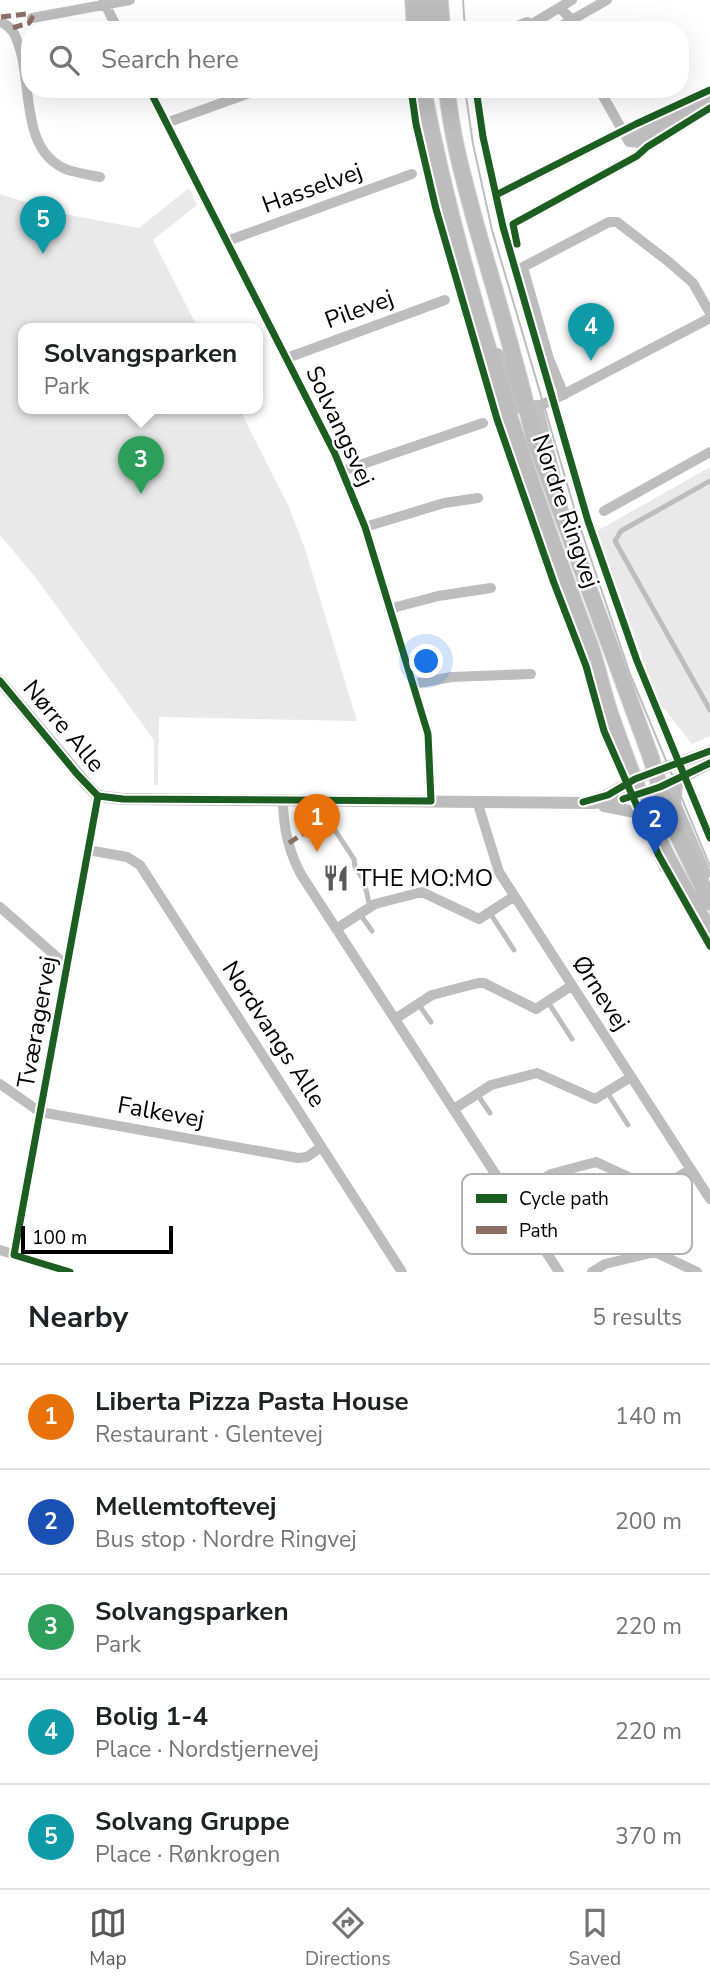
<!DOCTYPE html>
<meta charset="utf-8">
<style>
body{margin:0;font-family:"Nunito Sans",sans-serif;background:#f6f6f6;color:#202124}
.scale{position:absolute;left:21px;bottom:18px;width:152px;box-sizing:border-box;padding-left:7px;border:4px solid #000;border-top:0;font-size:19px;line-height:24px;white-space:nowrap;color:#000;-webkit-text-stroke:5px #fff;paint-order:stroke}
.you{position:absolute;left:427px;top:662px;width:24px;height:24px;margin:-18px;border:5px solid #fff;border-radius:50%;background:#1a73e8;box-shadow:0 0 0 10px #1a73e833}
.badge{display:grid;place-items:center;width:46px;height:46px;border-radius:50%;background:#595959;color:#fff;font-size:23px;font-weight:700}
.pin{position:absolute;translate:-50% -58px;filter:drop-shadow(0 2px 4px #0008)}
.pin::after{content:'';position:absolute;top:37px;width:24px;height:21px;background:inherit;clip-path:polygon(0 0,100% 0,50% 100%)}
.popup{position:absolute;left:18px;top:323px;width:245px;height:91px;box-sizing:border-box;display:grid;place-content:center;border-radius:14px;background:#fff;filter:drop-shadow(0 2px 5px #0005);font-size:23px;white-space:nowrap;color:#757577}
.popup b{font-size:26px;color:#202124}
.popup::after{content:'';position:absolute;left:50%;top:100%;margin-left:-14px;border:14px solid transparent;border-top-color:#fff}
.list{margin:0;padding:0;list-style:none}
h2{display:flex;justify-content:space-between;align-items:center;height:91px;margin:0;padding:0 28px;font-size:30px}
h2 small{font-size:23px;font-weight:400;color:#757577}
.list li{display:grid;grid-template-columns:46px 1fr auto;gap:21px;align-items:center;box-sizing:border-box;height:105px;padding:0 28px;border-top:2px solid #e0e0e0}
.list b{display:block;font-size:26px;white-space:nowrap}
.list p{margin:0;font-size:23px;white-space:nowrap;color:#757577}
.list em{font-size:23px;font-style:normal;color:#757577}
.icon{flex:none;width:38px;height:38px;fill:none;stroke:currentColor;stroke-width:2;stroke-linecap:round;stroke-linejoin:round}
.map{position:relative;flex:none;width:710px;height:1272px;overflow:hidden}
.search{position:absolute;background:#fff;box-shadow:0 7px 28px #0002;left:21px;right:21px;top:21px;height:77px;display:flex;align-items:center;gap:18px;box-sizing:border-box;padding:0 24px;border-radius:28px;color:#757577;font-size:26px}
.sheet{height:616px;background:#fff}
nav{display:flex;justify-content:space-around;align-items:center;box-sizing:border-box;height:98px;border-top:2px solid #e0e0e0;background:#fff;font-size:19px;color:#757577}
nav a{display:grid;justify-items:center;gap:4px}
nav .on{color:#595959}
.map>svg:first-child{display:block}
.green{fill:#e9e9e9}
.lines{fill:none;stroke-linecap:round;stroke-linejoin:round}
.primary-casing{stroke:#dbdbdb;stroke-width:18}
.service{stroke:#bdbdbd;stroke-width:5}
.minor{stroke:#bdbdbd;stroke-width:10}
.tertiary{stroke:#bdbdbd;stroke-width:12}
.secondary{stroke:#c0c0c0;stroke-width:14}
.primary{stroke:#bdbdbd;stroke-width:16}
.tram{stroke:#bdbdbd;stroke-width:2}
.quiet{stroke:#8d6e63;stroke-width:5;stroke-dasharray:10 5;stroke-linecap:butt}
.cycleway-casing{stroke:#fff;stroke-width:11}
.cycleway{stroke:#1b5e20;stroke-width:7}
.labels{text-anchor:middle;stroke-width:5;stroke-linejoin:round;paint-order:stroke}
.street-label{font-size:24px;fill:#000;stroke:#fff}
.poi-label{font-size:24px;fill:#000;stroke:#fff;text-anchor:start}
.key{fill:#fff;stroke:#b2b2b2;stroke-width:2}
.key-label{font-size:19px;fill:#000}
</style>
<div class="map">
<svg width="710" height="1272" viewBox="0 0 710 1272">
<rect width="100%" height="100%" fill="#fff"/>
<!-- green -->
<path class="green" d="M189 188 197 205 153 240 198 328H24V408H239L289 507 305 549 357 721 159 717 158 785H154V740L36 578 0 535V194L59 213 139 228Z
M710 467V736L692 744 658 701 597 531Z"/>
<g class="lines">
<!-- primary casing -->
<g class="primary-casing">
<path id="primary" d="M413 0 415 30
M427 0 429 30
M440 0 442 30
M423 89C460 279 522 464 590 645 598 668 603 693 611 716 625 756 640 796 657 835 671 869 692 900 710 932
M447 89C451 134 463 177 475 221 495 293 518 365 534 439L650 755 670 819 710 902"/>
</g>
<!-- service -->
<path class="service" d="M710 481 621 531 615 541 710 710
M328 803 327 818 354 859 355 867 364 881 370 907
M652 849 662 869 668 866
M490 913 514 950
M360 914 372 931
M548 1002 572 1039
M419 1005 431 1022
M607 1092 628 1125
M477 1094 490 1113
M535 1183 549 1203
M667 1185 690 1220"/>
<!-- minor -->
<path class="minor" d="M103 0 118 30
M560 8 572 20 576 30
M32 18 130 0
M3 23C14 29 16 37 20 49 32 88 21 153 68 170 78 173 89 175 100 177
M508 30 527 22
M522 30 572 0
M554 30 607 0
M149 89 335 454 365 527 428 734 431 801
M599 89 629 142
M166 123 261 89
M629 142 636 135 710 97
M629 142 640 143 708 103
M227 241 412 174
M287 358 445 300
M564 395 549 359 523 267 609 222H617L669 262 693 283 710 313
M533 408 553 400 710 318
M342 471 483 423
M604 511 710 452
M365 527 444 503 478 498
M389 609 438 596 491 588
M413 684 452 677 531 674
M283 800C283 826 289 853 302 876L559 1272
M477 801 499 872 710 1199
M88 850 127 857 140 865 402 1272
M0 907 67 966
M336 929 375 904 422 892 479 919 513 897
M395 1019 432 995 478 983H484L536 1009 571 986
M0 1084 40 1112 298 1158 307 1157 321 1147
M454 1109 491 1085 537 1073 595 1099 631 1077
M512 1198 551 1174 596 1162 657 1190 691 1169
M0 1250 70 1272
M14 1255 98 796
M592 1272 605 1264 655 1252 697 1272"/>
<!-- tertiary -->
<path class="tertiary" d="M0 681 88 786 98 796 123 799 594 803C636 800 673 782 710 763
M597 799 608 795 635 779 710 751
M604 806 640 813 650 819"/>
<!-- secondary -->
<path class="secondary" d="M497 355 516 405 529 410
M536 407 557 488
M684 776 676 783 674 804 704 873"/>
<!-- primary -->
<use href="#primary" class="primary"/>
<!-- tram -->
<path class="tram" d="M463 0 465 30
M465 89 473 144 492 230 578 521 630 674 710 866"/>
<!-- quiet -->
<path class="quiet" d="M1 17 26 14 32 18 29 23 12 28
M289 843 327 818"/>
<!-- cycleway casing -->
<g class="cycleway-casing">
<path id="cycleway" d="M411 89 416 124 436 209 497 419 554 583 586 666 604 731 658 854 710 946
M476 89 483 137 503 227 588 521 637 661 710 838
M496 195 636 124 710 90
M517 244 513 224 637 156 647 147 710 108
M0 681 77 774 98 796
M98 796 123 799 431 801 428 734 365 527 335 454 149 89
M623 799 660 787 710 763
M583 802 608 795 635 779 710 751
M70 1272 14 1255 98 796"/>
</g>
<!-- cycleway -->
<use href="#cycleway" class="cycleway"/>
</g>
<!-- icons -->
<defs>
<g id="restaurant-bare" transform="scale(2.1)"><path d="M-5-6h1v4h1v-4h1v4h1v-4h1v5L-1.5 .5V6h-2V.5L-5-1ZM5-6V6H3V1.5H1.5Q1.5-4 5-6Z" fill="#595959" stroke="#fff" stroke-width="2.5" paint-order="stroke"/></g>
</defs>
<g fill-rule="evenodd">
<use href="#restaurant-bare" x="336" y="878"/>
</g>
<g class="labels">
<!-- street labels -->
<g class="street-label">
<text transform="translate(312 188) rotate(-20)" y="8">Hasselvej</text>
<text transform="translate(359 309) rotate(-20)" y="8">Pilevej</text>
<text transform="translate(340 426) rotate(65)" y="8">Solvangsvej</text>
<text transform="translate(566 511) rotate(71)" y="8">Nordre Ringvej</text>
<text transform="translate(64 726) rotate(50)" y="8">Nørre Alle</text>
<text transform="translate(601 993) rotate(57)" y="8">Ørnevej</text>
<text transform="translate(37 1022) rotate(-80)" y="8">Tværagervej</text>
<text transform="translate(274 1034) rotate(57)" y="8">Nordvangs Alle</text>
<text transform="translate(161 1112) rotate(10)" y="8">Falkevej</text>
</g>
<!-- poi labels -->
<g class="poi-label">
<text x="357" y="886">THE MO:MO</text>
</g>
</g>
<!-- legend -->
<rect x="462" y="1174" width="230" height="80" rx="10" class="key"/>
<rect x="476" y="1194" width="31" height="9" fill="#1b5e20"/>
<rect x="476" y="1226" width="31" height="8" fill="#8d6e63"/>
<g class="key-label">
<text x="519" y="1205">Cycle path</text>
<text x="519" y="1237">Path</text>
</g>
</svg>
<div class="scale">100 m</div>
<div class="you"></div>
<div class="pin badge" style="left:317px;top:852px;background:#e8710a">1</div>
<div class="pin badge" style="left:655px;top:854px;background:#1a4fb4">2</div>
<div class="pin badge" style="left:141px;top:494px;background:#2e9e5b">3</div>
<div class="popup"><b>Solvangsparken</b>Park</div>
<div class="pin badge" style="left:591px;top:361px;background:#0f9aa8">4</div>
<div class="pin badge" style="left:43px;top:254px;background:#0f9aa8">5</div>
<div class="search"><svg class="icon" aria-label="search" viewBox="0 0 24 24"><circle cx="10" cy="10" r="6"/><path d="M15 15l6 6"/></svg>Search here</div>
</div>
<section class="sheet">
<h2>Nearby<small>5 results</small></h2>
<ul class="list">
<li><span class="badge" style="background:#e8710a">1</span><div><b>Liberta Pizza Pasta House</b><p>Restaurant · Glentevej</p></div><em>140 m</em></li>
<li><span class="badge" style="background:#1a4fb4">2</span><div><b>Mellemtoftevej</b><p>Bus stop · Nordre Ringvej</p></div><em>200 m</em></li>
<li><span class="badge" style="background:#2e9e5b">3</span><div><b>Solvangsparken</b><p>Park</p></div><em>220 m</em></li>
<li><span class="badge" style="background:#0f9aa8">4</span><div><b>Bolig 1-4</b><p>Place · Nordstjernevej</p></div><em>220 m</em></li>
<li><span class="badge" style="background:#0f9aa8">5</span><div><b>Solvang Gruppe</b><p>Place · Rønkrogen</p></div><em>370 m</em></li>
</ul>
</section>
<nav>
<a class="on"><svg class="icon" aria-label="map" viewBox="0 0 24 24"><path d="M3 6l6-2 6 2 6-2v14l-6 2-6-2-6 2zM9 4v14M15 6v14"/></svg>Map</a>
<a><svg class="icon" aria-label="directions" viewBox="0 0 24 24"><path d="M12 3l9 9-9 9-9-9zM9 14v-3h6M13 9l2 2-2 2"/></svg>Directions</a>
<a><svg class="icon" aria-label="saved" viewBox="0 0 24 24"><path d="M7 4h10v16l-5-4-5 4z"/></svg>Saved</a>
</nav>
